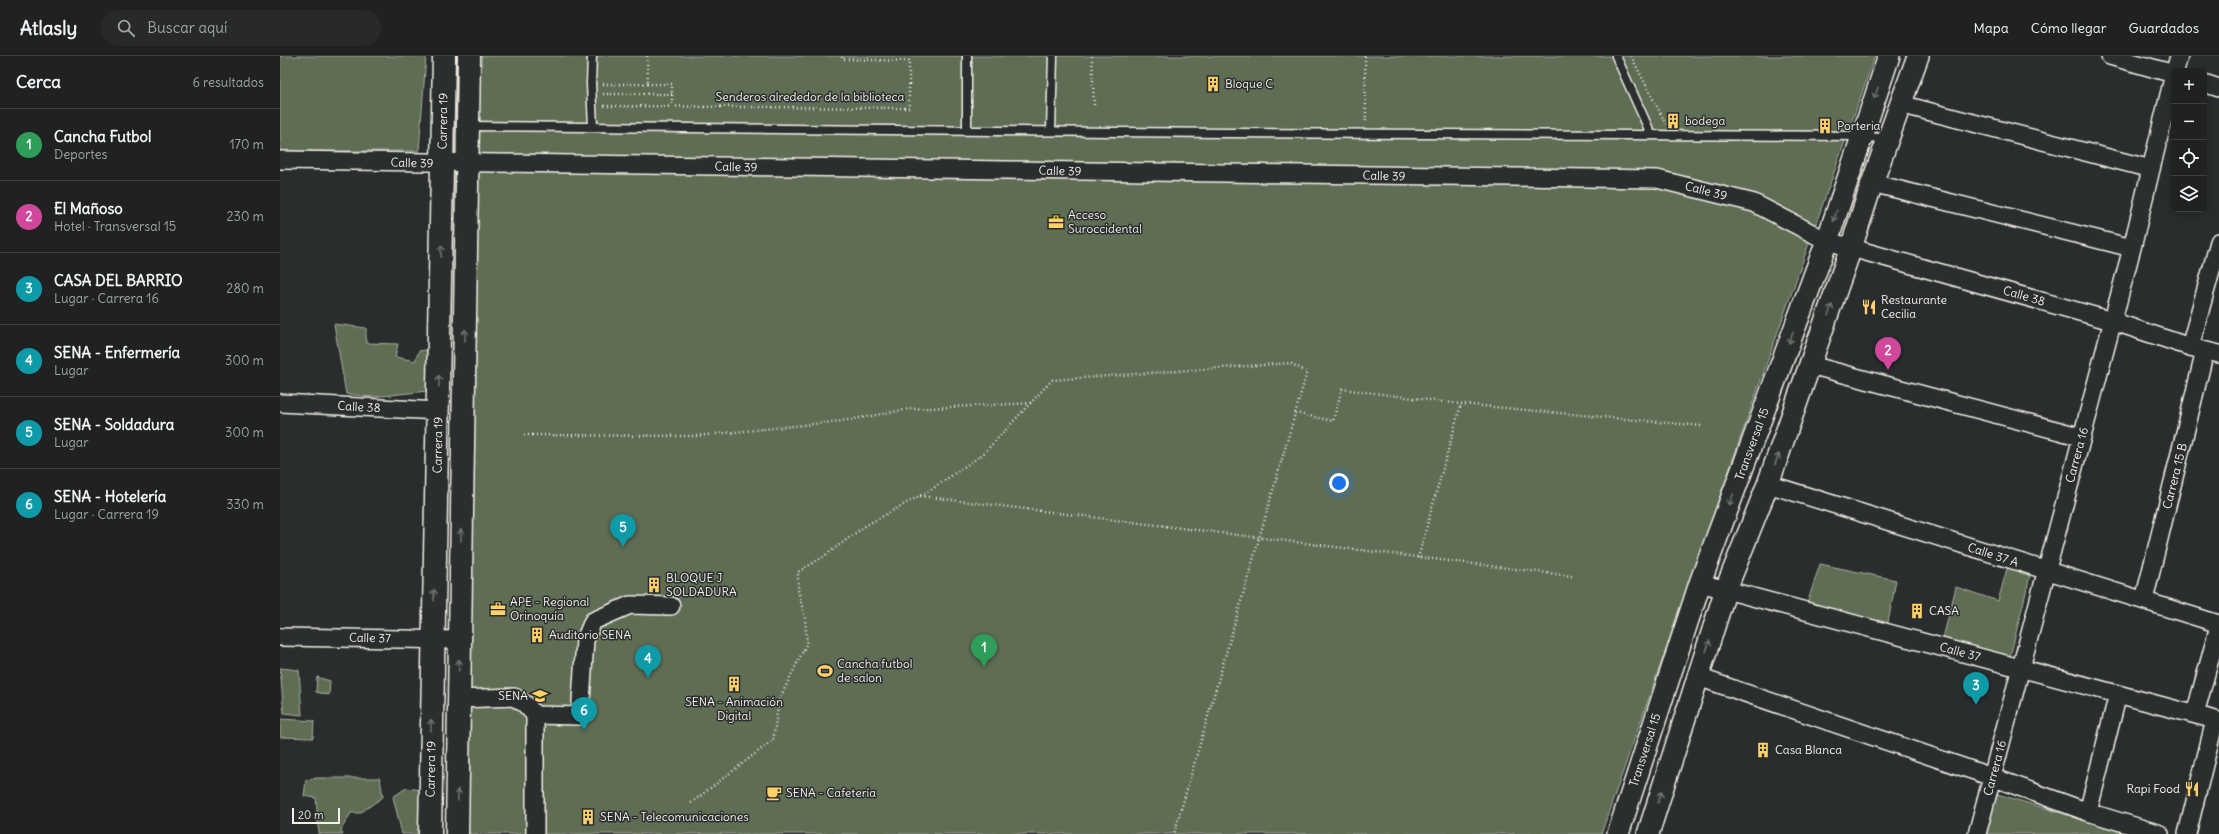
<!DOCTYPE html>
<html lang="es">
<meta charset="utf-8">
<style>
body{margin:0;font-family:Delius,sans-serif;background:#282a2a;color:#f1f3f6}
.controls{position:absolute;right:12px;top:12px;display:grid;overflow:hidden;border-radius:6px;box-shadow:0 2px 10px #0003}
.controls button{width:36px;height:36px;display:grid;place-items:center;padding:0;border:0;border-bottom:1px solid #3d3f40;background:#202222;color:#f1f3f6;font:20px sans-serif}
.scale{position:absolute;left:12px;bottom:10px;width:48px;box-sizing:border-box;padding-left:4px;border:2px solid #f4f1e8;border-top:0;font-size:11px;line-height:14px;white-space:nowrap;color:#f4f1e8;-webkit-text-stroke:3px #2a2d2e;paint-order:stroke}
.you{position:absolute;left:1059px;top:427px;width:14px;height:14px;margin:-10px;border:3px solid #fff;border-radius:50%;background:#1a73e8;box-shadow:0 0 0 6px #1a73e833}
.badge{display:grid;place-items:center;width:26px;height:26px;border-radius:50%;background:#2563eb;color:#fff;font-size:13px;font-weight:700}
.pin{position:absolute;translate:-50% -33px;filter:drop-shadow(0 1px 2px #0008)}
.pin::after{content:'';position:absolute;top:21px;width:14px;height:12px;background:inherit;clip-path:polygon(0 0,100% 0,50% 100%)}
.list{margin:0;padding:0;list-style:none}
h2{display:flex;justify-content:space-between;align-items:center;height:52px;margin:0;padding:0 16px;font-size:17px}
h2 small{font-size:13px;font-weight:400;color:#a2a4a5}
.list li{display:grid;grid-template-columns:26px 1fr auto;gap:12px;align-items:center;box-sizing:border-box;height:72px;padding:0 16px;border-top:1px solid #3d3f40}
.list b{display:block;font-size:15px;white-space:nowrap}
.list p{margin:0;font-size:13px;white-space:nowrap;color:#a2a4a5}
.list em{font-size:13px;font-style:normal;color:#a2a4a5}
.icon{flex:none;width:22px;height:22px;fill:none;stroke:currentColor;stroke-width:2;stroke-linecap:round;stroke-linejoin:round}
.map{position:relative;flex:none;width:1939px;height:778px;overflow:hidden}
header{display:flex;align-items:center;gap:24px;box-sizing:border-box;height:56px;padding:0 20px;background:#202222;border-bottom:1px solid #3d3f40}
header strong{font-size:19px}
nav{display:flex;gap:22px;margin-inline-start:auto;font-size:14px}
.search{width:280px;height:36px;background:#282a2a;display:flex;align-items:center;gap:10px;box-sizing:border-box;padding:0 14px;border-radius:22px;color:#a2a4a5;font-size:15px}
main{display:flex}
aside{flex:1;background:#202222}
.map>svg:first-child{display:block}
.green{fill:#5e6d55;stroke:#a9af9e}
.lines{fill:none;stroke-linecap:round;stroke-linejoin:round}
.service-casing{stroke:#f4f1e8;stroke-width:11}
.minor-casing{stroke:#f4f1e8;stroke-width:20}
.tertiary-casing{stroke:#f4f1e8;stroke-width:24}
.secondary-casing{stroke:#f4f1e8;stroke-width:25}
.path{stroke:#f4f1e8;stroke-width:2.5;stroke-dasharray:1 3;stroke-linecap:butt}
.service{stroke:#2a2d2e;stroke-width:8}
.minor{stroke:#2a2d2e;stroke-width:17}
.tertiary{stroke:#2a2d2e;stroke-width:21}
.secondary{stroke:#2a2d2e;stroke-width:22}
.oneway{stroke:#71726f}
.labels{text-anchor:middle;stroke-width:3;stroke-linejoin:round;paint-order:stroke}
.poi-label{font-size:12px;fill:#f4f1e8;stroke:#2a2d2e;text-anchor:start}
.street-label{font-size:12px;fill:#f4f1e8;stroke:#2a2d2e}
</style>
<header>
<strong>Atlasly</strong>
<div class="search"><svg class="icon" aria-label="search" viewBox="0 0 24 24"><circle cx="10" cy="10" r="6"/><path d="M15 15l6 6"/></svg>Buscar aquí</div>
<nav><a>Mapa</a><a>Cómo llegar</a><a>Guardados</a></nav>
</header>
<main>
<aside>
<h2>Cerca<small>6 resultados</small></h2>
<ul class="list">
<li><span class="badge" style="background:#2e9e5b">1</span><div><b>Cancha Futbol</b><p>Deportes</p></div><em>170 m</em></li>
<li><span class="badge" style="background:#d1479c">2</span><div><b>El Mañoso</b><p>Hotel · Transversal 15</p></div><em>230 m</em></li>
<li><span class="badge" style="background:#0f9aa8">3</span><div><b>CASA DEL BARRIO</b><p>Lugar · Carrera 16</p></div><em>280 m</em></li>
<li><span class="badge" style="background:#0f9aa8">4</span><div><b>SENA - Enfermería</b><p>Lugar</p></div><em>300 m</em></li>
<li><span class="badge" style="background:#0f9aa8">5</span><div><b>SENA - Soldadura</b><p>Lugar</p></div><em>300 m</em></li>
<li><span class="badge" style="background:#0f9aa8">6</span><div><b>SENA - Hotelería</b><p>Lugar · Carrera 19</p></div><em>330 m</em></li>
</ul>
</aside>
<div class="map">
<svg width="1939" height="778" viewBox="0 0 1939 778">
<rect width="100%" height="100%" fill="#2a2d2e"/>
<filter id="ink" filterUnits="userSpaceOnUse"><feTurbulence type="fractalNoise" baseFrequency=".025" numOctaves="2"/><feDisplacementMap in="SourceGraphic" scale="8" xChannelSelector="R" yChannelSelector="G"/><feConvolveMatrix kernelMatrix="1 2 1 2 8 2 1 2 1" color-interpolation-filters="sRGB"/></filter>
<g filter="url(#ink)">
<!-- green -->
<path class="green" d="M0 0H146L139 95H0Z
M196 0H1595L1321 778H185Z
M54 268 86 272V287L118 288 115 301 135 305 139 295 151 293 147 335 93 341 66 338Z
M1540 508 1616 524 1607 572 1527 548Z
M1728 509 1751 516 1730 601 1662 586 1676 531 1718 545Z
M0 612 19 614 22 659 4 657Z
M37 621 50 625 49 639 36 636Z
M0 663 34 665 33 682 0 681Z
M37 722H100L103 741 80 757H71L61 774 63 778H39L36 742 24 740 26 724Z
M126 732 142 734 144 778H122L113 741Z
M1714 737 1851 778H1707Z"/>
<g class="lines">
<!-- service casing -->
<g class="service-casing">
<path id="service" d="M312 0 311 28 313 71
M687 0V74
M1336 0 1371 78
M189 70 944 77 1581 80 1607 83
M771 75 773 0"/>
</g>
<!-- minor casing -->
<g class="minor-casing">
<path id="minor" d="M1830 0 1894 18
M1895 15 1899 0
M1924 27 1939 32
M1620 48 1871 113
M0 104 1377 123 1474 147 1547 185 1832 265 1910 291 1939 298
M1592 127 1852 192
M1910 291 1939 186
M1530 309 1802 381
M0 347 159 355
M1488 428 1939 568
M1420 527 1939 665
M1864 544 1925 295
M0 581 179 584
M1418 621 1712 721 1808 756 1880 778
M179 643 234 641 245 648 255 659 300 660 305 584 313 565 350 549 391 550
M1915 658 1939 570
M255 659V778
M1808 756 1838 638
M1697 778 1852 192 1894 18
M1907 778 1935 664"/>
</g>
<!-- tertiary casing -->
<g class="tertiary-casing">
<path id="tertiary" d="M1338 778 1420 527 1547 185 1609 0
M1368 778 1446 533 1488 428 1571 192 1592 127 1638 0"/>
</g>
<!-- secondary casing -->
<g class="secondary-casing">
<path id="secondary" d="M150 778 164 0
M177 778 189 0"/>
</g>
<!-- path -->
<path class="path" d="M367 0 368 28
M812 0 814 50
M1085 0 1086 67
M1351 0 1386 68
M323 28H392V50
M323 38H392
M324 50 629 52V5L562 3V0
M1015 357 1053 365 1062 333 1181 348 1422 370
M244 379 416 380 562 365 630 353 752 347
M640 440 1292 520
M1138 502 1181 348
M411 747 493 684 499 644 527 587 525 562 518 534V516L543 501 585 470 652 433 703 398 772 324 1010 307 1027 316 894 778"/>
<!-- service -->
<use href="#service" class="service"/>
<!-- minor -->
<use href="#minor" class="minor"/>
<!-- tertiary -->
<use href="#tertiary" class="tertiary"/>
<!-- secondary -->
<use href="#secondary" class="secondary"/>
</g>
<!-- one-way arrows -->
<defs><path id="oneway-shaft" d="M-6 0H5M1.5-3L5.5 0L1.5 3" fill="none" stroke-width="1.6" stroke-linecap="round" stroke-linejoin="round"/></defs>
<g class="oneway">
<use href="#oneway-shaft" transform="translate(1596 37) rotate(109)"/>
<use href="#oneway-shaft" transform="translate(1555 160) rotate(108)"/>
<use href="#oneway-shaft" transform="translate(161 195) rotate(-89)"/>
<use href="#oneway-shaft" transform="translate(1550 254) rotate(-71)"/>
<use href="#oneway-shaft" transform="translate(185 279) rotate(-89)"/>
<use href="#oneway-shaft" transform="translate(1511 282) rotate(110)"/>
<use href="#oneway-shaft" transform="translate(159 325) rotate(-89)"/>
<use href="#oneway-shaft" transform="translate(1497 403) rotate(-70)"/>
<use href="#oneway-shaft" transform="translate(1451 444) rotate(110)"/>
<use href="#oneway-shaft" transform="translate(181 479) rotate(-89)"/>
<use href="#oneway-shaft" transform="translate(154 539) rotate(-89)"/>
<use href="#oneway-shaft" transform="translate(1428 590) rotate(-72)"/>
<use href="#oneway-shaft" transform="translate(179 609) rotate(-89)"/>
<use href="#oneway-shaft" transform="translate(151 669) rotate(-89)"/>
<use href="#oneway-shaft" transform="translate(178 739) rotate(-89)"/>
<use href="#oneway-shaft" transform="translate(1380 741) rotate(-72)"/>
</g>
</g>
<!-- icons -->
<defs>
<g id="building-bare" transform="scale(1.2)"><path d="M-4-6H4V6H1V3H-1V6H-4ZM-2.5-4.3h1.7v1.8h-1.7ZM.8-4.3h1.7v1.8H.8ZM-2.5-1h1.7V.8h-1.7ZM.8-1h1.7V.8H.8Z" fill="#ffd166" stroke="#2a2d2e" stroke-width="2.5" paint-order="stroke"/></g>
<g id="office-bare" transform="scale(1.2)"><path d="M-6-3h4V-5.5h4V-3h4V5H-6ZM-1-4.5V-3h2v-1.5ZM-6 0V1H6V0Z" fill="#ffd166" stroke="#2a2d2e" stroke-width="2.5" paint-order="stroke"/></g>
<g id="restaurant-bare" transform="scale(1.2)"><path d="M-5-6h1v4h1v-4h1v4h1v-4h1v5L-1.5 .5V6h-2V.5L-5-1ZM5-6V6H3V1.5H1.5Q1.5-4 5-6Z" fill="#ffd166" stroke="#2a2d2e" stroke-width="2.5" paint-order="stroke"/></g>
<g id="stadium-bare" transform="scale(1.2)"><path d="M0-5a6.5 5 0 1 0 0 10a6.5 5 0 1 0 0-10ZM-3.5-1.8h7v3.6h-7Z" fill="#ffd166" stroke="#2a2d2e" stroke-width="2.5" paint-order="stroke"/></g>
<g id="university-bare" transform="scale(1.2)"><path d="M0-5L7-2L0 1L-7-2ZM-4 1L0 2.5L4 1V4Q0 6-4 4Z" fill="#ffd166" stroke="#2a2d2e" stroke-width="2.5" paint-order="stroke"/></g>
<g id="cafe-bare" transform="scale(1.2)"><path d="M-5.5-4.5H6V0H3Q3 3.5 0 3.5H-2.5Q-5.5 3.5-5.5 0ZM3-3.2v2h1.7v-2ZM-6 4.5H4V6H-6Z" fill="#ffd166" stroke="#2a2d2e" stroke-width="2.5" paint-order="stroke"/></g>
</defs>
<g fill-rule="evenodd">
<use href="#building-bare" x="933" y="28"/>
<use href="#building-bare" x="1393" y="65"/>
<use href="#building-bare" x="1545" y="70"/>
<use href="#office-bare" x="776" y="166"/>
<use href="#restaurant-bare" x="1589" y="251"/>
<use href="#building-bare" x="374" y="529"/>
<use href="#office-bare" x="218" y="553"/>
<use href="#building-bare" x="1637" y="555"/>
<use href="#building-bare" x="257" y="579"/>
<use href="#stadium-bare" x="545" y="615"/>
<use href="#building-bare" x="454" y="628"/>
<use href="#university-bare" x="260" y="640"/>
<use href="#building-bare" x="1483" y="694"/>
<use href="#restaurant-bare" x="1912" y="733"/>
<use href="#cafe-bare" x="494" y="737"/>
<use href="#building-bare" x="308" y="761"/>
</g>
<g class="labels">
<!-- poi labels -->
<g class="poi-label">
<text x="945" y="32">Bloque C</text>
<text x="1405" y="69">bodega</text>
<text x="1557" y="74">Porteria</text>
<text x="788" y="163">Acceso<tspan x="788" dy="14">Suroccidental</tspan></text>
<text x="1601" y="248">Restaurante<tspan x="1601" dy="14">Cecilia</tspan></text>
<text x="386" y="526">BLOQUE J<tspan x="386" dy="14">SOLDADURA</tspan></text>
<text x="230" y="550">APE - Regional<tspan x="230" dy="14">Orinoquía</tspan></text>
<text x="1649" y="559">CASA</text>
<text x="269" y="583">Auditorio SENA</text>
<text x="557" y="612">Cancha futbol<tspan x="557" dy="14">de salon</tspan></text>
<text x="248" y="644" text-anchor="end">SENA</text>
<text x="454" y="650" text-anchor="middle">SENA - Animación<tspan x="454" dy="14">Digital</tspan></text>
<text x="1495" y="698">Casa Blanca</text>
<text x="1900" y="737" text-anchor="end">Rapi Food</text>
<text x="506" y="741">SENA - Cafetería</text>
<text x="320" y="765">SENA - Telecomunicaciones</text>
</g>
<!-- street labels -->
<g class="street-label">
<text x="530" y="45">Senderos alrededor de la biblioteca</text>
<text transform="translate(163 65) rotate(-89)" y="4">Carrera 19</text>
<text transform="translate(132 107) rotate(1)" y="4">Calle 39</text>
<text transform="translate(456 111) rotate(1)" y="4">Calle 39</text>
<text transform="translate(780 115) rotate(1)" y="4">Calle 39</text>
<text transform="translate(1104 120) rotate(1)" y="4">Calle 39</text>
<text transform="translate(1426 135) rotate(14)" y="4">Calle 39</text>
<text transform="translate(1744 240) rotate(16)" y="4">Calle 38</text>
<text transform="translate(79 351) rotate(3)" y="4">Calle 38</text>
<text transform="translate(1472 388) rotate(-70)" y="4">Transversal 15</text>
<text transform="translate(158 389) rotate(-89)" y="4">Carrera 19</text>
<text transform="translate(1797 399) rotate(-75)" y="4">Carrera 16</text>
<text transform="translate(1895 420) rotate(-76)" y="4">Carrera 15 B</text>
<text transform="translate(1713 499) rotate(18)" y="4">Calle 37 A</text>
<text transform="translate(90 582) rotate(1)" y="4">Calle 37</text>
<text transform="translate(1680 596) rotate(15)" y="4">Calle 37</text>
<text transform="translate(1365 694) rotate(-72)" y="4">Transversal 15</text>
<text transform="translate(1715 712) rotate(-75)" y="4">Carrera 16</text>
<text transform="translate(151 713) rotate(-89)" y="4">Carrera 19</text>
</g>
</g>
</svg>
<div class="controls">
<button>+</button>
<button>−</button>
<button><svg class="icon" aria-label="locate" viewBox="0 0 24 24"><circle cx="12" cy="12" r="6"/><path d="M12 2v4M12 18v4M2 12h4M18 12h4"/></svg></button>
<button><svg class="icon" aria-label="layers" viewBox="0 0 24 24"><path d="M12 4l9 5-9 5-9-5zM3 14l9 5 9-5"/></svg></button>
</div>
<div class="scale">20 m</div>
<div class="you"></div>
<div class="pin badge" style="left:704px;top:611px;background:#2e9e5b">1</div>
<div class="pin badge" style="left:1608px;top:314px;background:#d1479c">2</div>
<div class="pin badge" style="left:1696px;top:649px;background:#0f9aa8">3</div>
<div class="pin badge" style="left:368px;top:622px;background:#0f9aa8">4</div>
<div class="pin badge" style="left:343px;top:491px;background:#0f9aa8">5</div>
<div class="pin badge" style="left:304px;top:674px;background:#0f9aa8">6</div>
</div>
</main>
